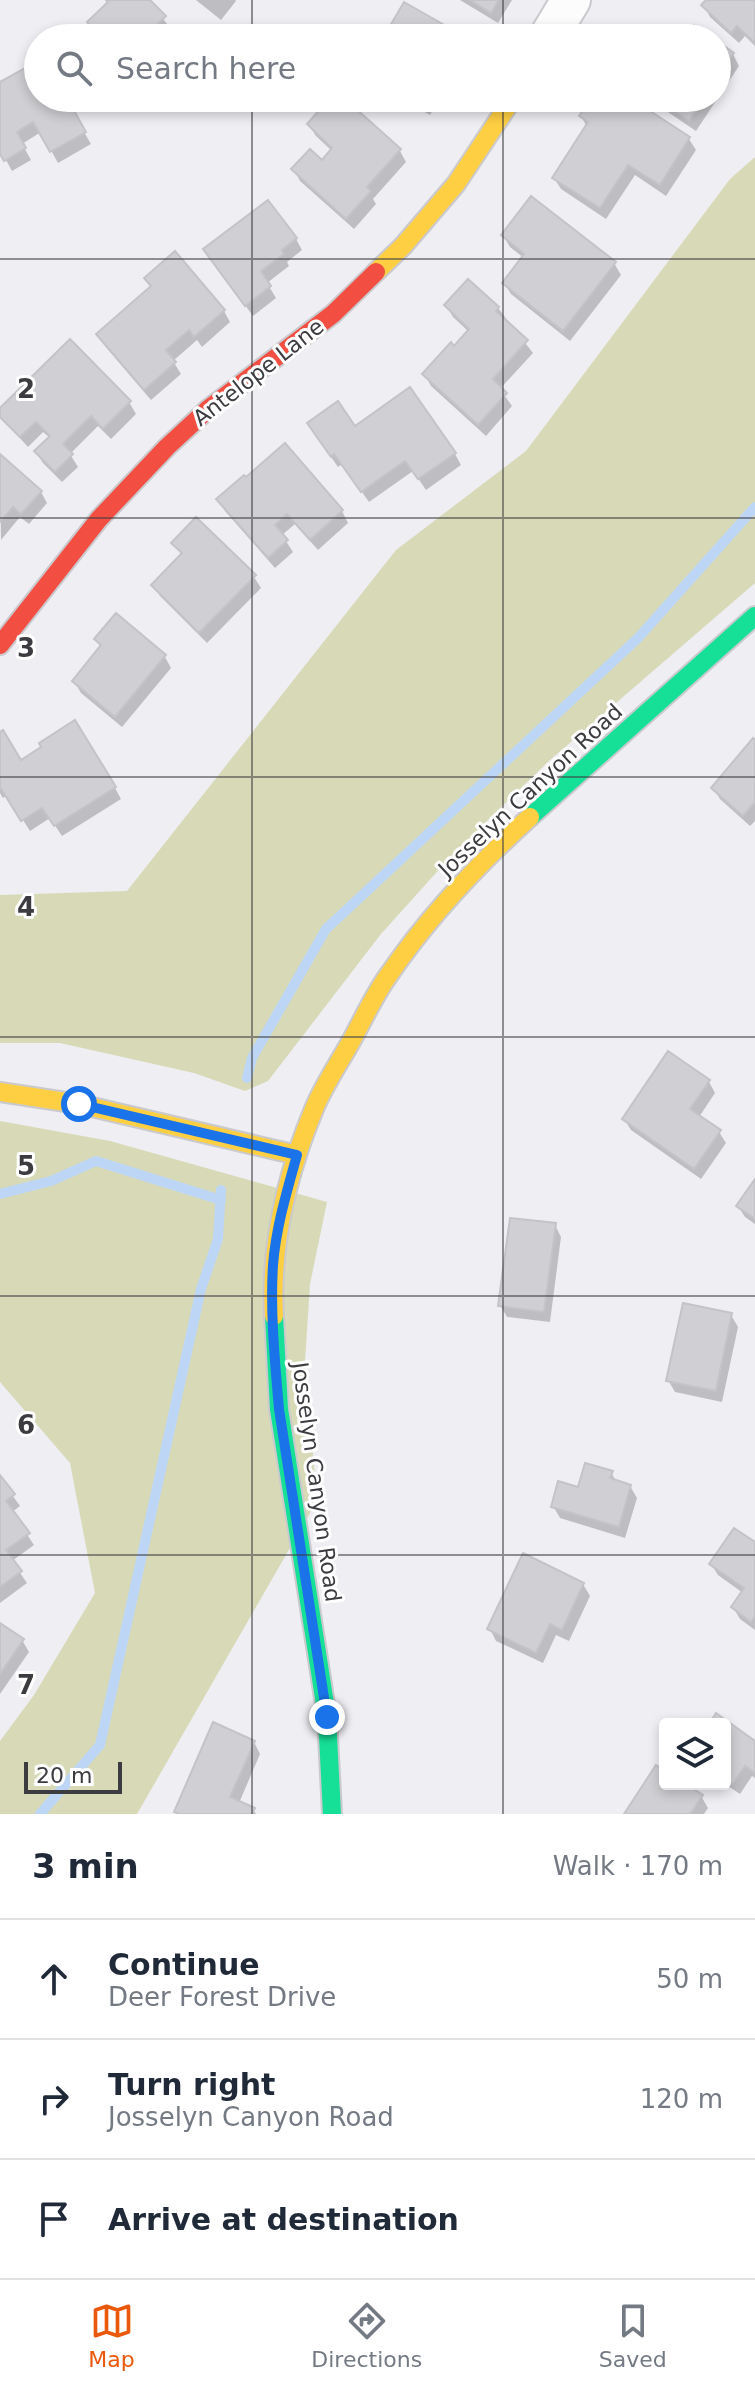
<!DOCTYPE html>
<meta charset="utf-8">
<style>
body{margin:0;font-family:"DejaVu Sans",sans-serif;background:#f2f2f3;color:#1f2937}
.controls{position:absolute;right:24px;bottom:24px;display:grid;overflow:hidden;border-radius:8px;box-shadow:0 4px 12px #0003}
.controls button{width:72px;height:72px;display:grid;place-items:center;padding:0;border:0;border-bottom:2px solid #e0e1e3;background:#fff;color:#1f2937;font:40px sans-serif}
.scale{position:absolute;left:24px;bottom:20px;width:98px;box-sizing:border-box;padding-left:8px;border:4px solid #3c3c40;border-top:0;font-size:22px;line-height:28px;white-space:nowrap;color:#3c3c40;-webkit-text-stroke:6px #fff;paint-order:stroke}
.stop{position:absolute;width:24px;height:24px;margin:-18px;border:6px solid #1a73e8;border-radius:50%;background:#fff}
.stop.end{background:#1a73e8;border-color:#fff;box-shadow:0 2px 8px #0008}
.list{margin:0;padding:0;list-style:none}
h2{display:flex;justify-content:space-between;align-items:center;height:104px;margin:0;padding:0 32px;font-size:34px}
h2 small{font-size:26px;font-weight:400;color:#747a83}
.list li{display:grid;grid-template-columns:52px 1fr auto;gap:24px;align-items:center;box-sizing:border-box;height:120px;padding:0 32px;border-top:2px solid #e0e1e3}
.list b{display:block;font-size:30px;white-space:nowrap}
.list p{margin:0;font-size:26px;white-space:nowrap;color:#747a83}
.list em{font-size:26px;font-style:normal;color:#747a83}
.icon{flex:none;width:44px;height:44px;fill:none;stroke:currentColor;stroke-width:2;stroke-linecap:round;stroke-linejoin:round}
.map{position:relative;flex:none;width:755px;height:1814px;overflow:hidden}
.search{position:absolute;background:#fff;box-shadow:0 4px 12px #0003;left:24px;right:24px;top:24px;height:88px;display:flex;align-items:center;gap:20px;box-sizing:border-box;padding:0 28px;border-radius:44px;color:#747a83;font-size:30px}
.sheet{height:464px;background:#fff}
nav{display:flex;justify-content:space-around;align-items:center;box-sizing:border-box;height:112px;border-top:2px solid #e0e1e3;background:#fff;font-size:22px;color:#747a83}
nav a{display:grid;justify-items:center;gap:4px}
nav .on{color:#ea580c}
.map>svg:first-child{display:block}
.green{fill:#d8dab7}
.shadow{fill:#0003}
.lines{fill:none;stroke-linecap:round;stroke-linejoin:round}
.stream{stroke:#bdd6f6;stroke-width:10}
.building{fill:#d0d0d4;stroke:#c4c3c7;stroke-width:2}
.street-casing{stroke:#cacace;stroke-width:42}
.fast-casing{stroke:#cacace;stroke-width:22}
.slow-casing{stroke:#cacace;stroke-width:22}
.jam-casing{stroke:#cacace;stroke-width:22}
.street{stroke:#fcfcfd;stroke-width:38}
.fast{stroke:#16e098;stroke-width:18}
.slow{stroke:#ffcf43;stroke-width:18}
.jam{stroke:#f24e42;stroke-width:18}
.route{stroke:#1a73e8;stroke-width:10}
.grid{fill:none;stroke:#3c3c40;stroke-width:2;stroke-opacity:0.55}
.labels{text-anchor:middle;stroke-width:6;stroke-linejoin:round;paint-order:stroke}
.street-label{font-size:22px;fill:#3c3c40;stroke:#fff}
.grid-label{font-size:26px;text-anchor:middle;font-weight:bold;fill:#3c3c40;stroke:#fff;stroke-width:6;stroke-linejoin:round;paint-order:stroke}
</style>
<div class="map">
<svg width="755" height="1814" viewBox="0 0 755 1814">
<rect width="100%" height="100%" fill="#eeeef3"/>
<!-- green -->
<path class="green" d="M755 157V583L550 760 453 854 381 934 268 1081 245 1091 194 1073 60 1043H0V895L127 891 396 550 526 451 730 179Z
M0 1121 110 1141 327 1202 310 1284 305 1361 317 1501 137 1814H0V1741L34 1695 95 1593 70 1463 0 1382Z"/>
<!-- shadow -->
<path class="shadow" d="M106 0H148L171 29 162 38H79L108 4Z
M196 0H235L236 1 221 20Z
M460 0H512L498 23Z
M709 0H755V46L745 36 739 43 710 17 704 5Z
M717 44 733 54 739 66 696 131 647 98H717Z
M38 63V98H64L91 144 58 163 41 132 22 144 31 160 12 171 0 149V85Z
M333 98H341L400 151 406 162 373 199 376 204 354 229 300 181 294 169 322 163 332 151 316 136 309 125Z
M400 98H440L430 115Z
M593 98H626L689 139 696 150 666 196 635 175 606 219 561 189 554 178 587 127 581 116Z
M503 235 614 263 621 275 570 341 511 294 504 283 524 258 510 247Z
M296 239 302 250 287 262 289 266 267 283 276 298 253 316 212 260Z
M446 305 498 308 533 353 500 389 512 406 486 436 431 386 425 375 469 332 453 317Z
M224 311 230 322 202 347 197 340 173 361 181 374 151 400 105 346 98 335Z
M129 402 136 414 111 439 98 426 70 454 78 467 62 482 43 463 36 452 50 438 43 432 28 447 0 416V411Z
M354 429 455 454 461 465 426 490 413 471 369 502 342 464 338 467 316 435Z
M285 446 342 511 348 523 318 550 295 524 282 535 293 552 275 568 225 511 219 499 246 480Z
M0 456 41 492 47 503 29 524 20 517 1 540Z
M174 543 254 577 261 588 207 643 160 596 154 585 182 556Z
M116 616 165 657 171 668 122 727 81 693 74 681 101 648 96 639Z
M0 734 21 763 115 788 121 799 62 836 50 818 30 831 7 795 3 798 0 793Z
M755 743V821L750 826 720 799 713 788Z
M709 1082 715 1093 699 1117 719 1132 726 1143 701 1179 631 1130 624 1119Z
M755 1183V1224L745 1217 738 1206Z
M555 1225 561 1237 550 1322 507 1317 500 1305Z
M731 1315 738 1327 722 1402 675 1392 668 1380Z
M611 1473 617 1482 630 1486 637 1498 625 1538 560 1518 553 1506Z
M0 1478 20 1506 12 1512 34 1545 12 1561 27 1583 0 1603Z
M755 1545V1630L740 1619 733 1607 743 1593 718 1575 711 1564Z
M583 1584 590 1596 569 1641 556 1635 543 1663 496 1641 490 1629Z
M0 1625 22 1640 29 1652 0 1694Z
M717 1716 755 1743V1778L752 1776 740 1794 725 1784V1724H711Z
M254 1742 260 1754 239 1803 253 1809 256 1814H178L176 1811Z
M665 1773V1784H682L701 1796 708 1808 704 1814H626Z"/>
<g class="lines">
<!-- stream -->
<path class="stream" d="M247 1078 252 1058 326 929 638 638 755 507
M0 1194 51 1181 96 1161 221 1200
M40 1814 100 1745 201 1289 218 1239 221 1190"/>
</g>
<!-- building -->
<path class="building" d="M106 0H150L166 16 146 36 148 38H76L90 25 87 22 108 2Z
M470 0H499L491 13Z
M706 0H755V43L737 26 731 33 701 5Z
M404 2 467 38H383Z
M694 25 712 38H685Z
M717 41 734 53 717 79Z
M38 61V98H67L86 132 50 152 33 122 17 132 26 148 4 161 0 154V82Z
M330 98H344L401 149 367 187 371 191 346 219 291 169 310 149 322 160 332 148 307 124Z
M591 98H630L690 137 660 185 628 165 600 208 552 178 588 122 579 116Z
M655 98H704L689 121Z
M531 196 616 262 563 331 502 283 524 254 501 235Z
M268 200 297 238 282 250 284 254 261 271 271 286 245 306 203 249Z
M175 251 225 310 194 337 189 330 166 350 176 362 144 390 96 334 151 286 144 278Z
M468 279 499 307 496 311 528 340 493 379 507 393 478 425 422 374 451 342 454 346 469 329 444 305Z
M70 339 131 401 103 429 91 416 63 444 73 454 55 472 34 451 50 436 36 422 20 437 0 417V408Z
M410 387 456 453 418 479 405 461 361 492 334 454 331 457 307 423 338 401 355 426Z
M285 443 343 510 310 540 287 514 275 525 288 540 268 558 216 499 244 475 246 477Z
M0 454 42 491 21 514 13 507 0 522Z
M196 517 256 575 199 633 151 585 182 553 171 543Z
M116 613 166 655 115 717 72 681 101 645 94 639Z
M75 720 116 787 54 826 42 808 21 821 0 787V732L3 730 21 760 41 747 39 743Z
M753 738 755 740V802L743 816 711 788Z
M668 1051 710 1080 690 1109 721 1130 694 1169 622 1119Z
M755 1179V1219L736 1206Z
M510 1218 556 1223 544 1312 498 1306Z
M683 1303 732 1313 716 1391 666 1381Z
M585 1463 613 1471 610 1478 631 1485 619 1527 551 1507 558 1481 578 1487Z
M0 1475 15 1494 6 1501 30 1533 6 1550 22 1571 0 1587Z
M734 1528 755 1542V1616L751 1622 731 1607 744 1588 709 1564Z
M523 1553 584 1583 562 1630 550 1624 536 1653 487 1629Z
M0 1623 24 1639 0 1674Z
M716 1713 755 1741V1773L745 1766 733 1784 725 1779V1724H709Z
M213 1722 255 1741 230 1797 255 1808 252 1814H179L174 1812Z
M656 1765 665 1771V1784H686L703 1795 690 1814H624Z"/>
<g class="lines">
<!-- street casing -->
<g class="street-casing">
<path id="street" d="M548 38 571 0"/>
</g>
<!-- fast casing -->
<g class="fast-casing">
<path id="fast" d="M530 817 755 616
M274 1316 279 1409 327 1717 332 1814"/>
</g>
<!-- slow casing -->
<g class="slow-casing">
<path id="slow" d="M376 272 403 246 456 184 513 98
M0 1092 79 1104 297 1155
M274 1316C270 1245 287 1174 314 1109 323 1087 337 1066 349 1045 362 1022 373 997 388 976 428 917 477 865 530 817"/>
</g>
<!-- jam casing -->
<g class="jam-casing">
<path id="jam" d="M0 645 99 519 167 447 207 410 333 314 376 272"/>
</g>
<!-- street -->
<use href="#street" class="street"/>
<!-- fast -->
<use href="#fast" class="fast"/>
<!-- slow -->
<use href="#slow" class="slow"/>
<!-- jam -->
<use href="#jam" class="jam"/>
</g>
<g class="lines">
<!-- route -->
<path class="route" d="M79 1104 297 1155C287 1191 276 1227 273 1265 270 1313 275 1362 279 1409L327 1717"/>
</g>
<!-- grid -->
<path class="grid" d="M252 0V38M503 0V38M252 98V1814M503 98V1814M0 259H755M0 518H755M0 777H755M0 1037H755M0 1296H755M0 1555H755"/>
<g class="labels">
<!-- street labels -->
<g class="street-label">
<text transform="translate(258 372) rotate(-38)" y="8">Antelope Lane</text>
<text transform="translate(530 790) rotate(-43)" y="8">Josselyn Canyon Road</text>
<text transform="translate(317 1482) rotate(82)" y="8">Josselyn Canyon Road</text>
</g>
</g>
<g class="grid-label">
<text x="26" y="398">2</text>
<text x="26" y="657">3</text>
<text x="26" y="916">4</text>
<text x="26" y="1175">5</text>
<text x="26" y="1434">6</text>
<text x="26" y="1694">7</text>
</g>
</svg>
<div class="controls">
<button><svg class="icon" aria-label="layers" viewBox="0 0 24 24"><path d="M12 4l9 5-9 5-9-5zM3 14l9 5 9-5"/></svg></button>
</div>
<div class="scale">20 m</div>
<div class="stop" style="left:79px;top:1104px"></div>
<div class="stop end" style="left:327px;top:1717px"></div>
<div class="search"><svg class="icon" aria-label="search" viewBox="0 0 24 24"><circle cx="10" cy="10" r="6"/><path d="M15 15l6 6"/></svg>Search here</div>
</div>
<section class="sheet">
<h2>3 min<small>Walk · 170 m</small></h2>
<ul class="list">
<li><svg class="icon" aria-label="ahead" viewBox="0 0 24 24"><path d="M12 20V5M6 11l6-6 6 6"/></svg><div><b>Continue</b><p>Deer Forest Drive</p></div><em>50 m</em></li>
<li><svg class="icon" aria-label="right" viewBox="0 0 24 24"><path d="M7 20v-9h11M14 6l5 5-5 5"/></svg><div><b>Turn right</b><p>Josselyn Canyon Road</p></div><em>120 m</em></li>
<li><svg class="icon" aria-label="arrive" viewBox="0 0 24 24"><path d="M6 21V4h12l-3 4 3 4H6"/></svg><div><b>Arrive at destination</b></div></li>
</ul>
</section>
<nav>
<a class="on"><svg class="icon" aria-label="map" viewBox="0 0 24 24"><path d="M3 6l6-2 6 2 6-2v14l-6 2-6-2-6 2zM9 4v14M15 6v14"/></svg>Map</a>
<a><svg class="icon" aria-label="directions" viewBox="0 0 24 24"><path d="M12 3l9 9-9 9-9-9zM9 14v-3h6M13 9l2 2-2 2"/></svg>Directions</a>
<a><svg class="icon" aria-label="saved" viewBox="0 0 24 24"><path d="M7 4h10v16l-5-4-5 4z"/></svg>Saved</a>
</nav>
